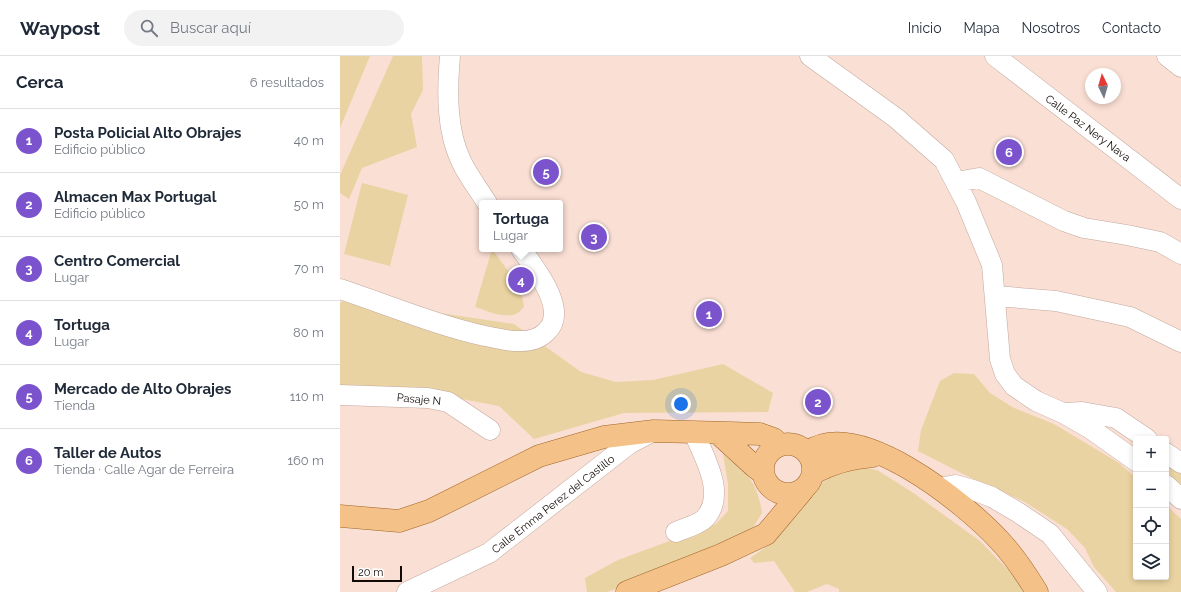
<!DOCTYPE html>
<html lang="es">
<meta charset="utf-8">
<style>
body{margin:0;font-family:Raleway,sans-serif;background:#f2f2f3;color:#1f2937}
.controls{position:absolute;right:12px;bottom:12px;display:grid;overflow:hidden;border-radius:4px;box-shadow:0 2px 6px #0003}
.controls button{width:36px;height:36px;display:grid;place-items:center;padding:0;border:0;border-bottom:1px solid #e0e1e3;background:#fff;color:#1f2937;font:20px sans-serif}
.compass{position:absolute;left:745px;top:12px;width:36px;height:36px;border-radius:50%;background:#fff;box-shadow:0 2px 6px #0003;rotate:355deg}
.scale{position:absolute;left:12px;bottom:10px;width:50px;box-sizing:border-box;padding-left:4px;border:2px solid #120a07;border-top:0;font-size:11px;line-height:14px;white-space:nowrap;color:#120a07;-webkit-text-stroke:3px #fff;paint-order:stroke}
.you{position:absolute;left:341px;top:348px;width:14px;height:14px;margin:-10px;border:3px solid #fff;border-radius:50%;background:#1a73e8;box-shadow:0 0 0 6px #1a73e833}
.badge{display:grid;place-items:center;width:26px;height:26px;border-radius:50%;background:#7b53cc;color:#fff;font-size:13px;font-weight:700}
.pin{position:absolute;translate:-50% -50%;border:2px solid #fff;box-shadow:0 1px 4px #0006}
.popup{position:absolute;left:139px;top:144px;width:84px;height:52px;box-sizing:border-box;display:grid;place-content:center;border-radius:4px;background:#fff;filter:drop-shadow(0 1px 3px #0005);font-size:13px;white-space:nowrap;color:#747a83}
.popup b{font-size:15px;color:#1f2937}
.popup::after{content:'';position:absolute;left:50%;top:100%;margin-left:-8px;border:8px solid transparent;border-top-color:#fff}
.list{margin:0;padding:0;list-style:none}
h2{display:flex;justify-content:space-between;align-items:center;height:52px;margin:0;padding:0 16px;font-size:17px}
h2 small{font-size:13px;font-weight:400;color:#747a83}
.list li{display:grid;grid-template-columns:26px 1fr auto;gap:12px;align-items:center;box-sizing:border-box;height:64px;padding:0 16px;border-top:1px solid #e0e1e3}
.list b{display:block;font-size:15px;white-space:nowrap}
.list p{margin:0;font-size:13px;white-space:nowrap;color:#747a83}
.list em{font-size:13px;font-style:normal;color:#747a83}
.icon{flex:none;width:22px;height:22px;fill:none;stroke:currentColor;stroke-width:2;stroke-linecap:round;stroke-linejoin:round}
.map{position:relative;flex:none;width:841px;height:536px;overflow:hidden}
header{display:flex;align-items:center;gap:24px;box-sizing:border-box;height:56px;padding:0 20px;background:#fff;border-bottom:1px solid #e0e1e3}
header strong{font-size:19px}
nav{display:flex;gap:22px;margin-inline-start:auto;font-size:14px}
.search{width:280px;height:36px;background:#f2f2f3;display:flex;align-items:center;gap:10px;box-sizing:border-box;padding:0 14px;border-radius:22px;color:#747a83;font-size:15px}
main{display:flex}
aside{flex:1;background:#fff}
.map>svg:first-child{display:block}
.green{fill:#ead3a2}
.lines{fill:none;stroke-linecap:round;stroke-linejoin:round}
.minor-casing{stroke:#c2a89e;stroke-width:21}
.major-casing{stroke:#a06628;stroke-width:23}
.minor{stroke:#fff;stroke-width:20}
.major{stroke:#f4c188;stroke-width:22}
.labels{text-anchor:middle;stroke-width:4;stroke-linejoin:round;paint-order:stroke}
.street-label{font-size:11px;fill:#120a07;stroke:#fff}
</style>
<header>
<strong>Waypost</strong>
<div class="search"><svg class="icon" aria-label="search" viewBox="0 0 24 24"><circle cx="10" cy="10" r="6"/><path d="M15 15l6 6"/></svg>Buscar aquí</div>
<nav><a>Inicio</a><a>Mapa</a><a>Nosotros</a><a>Contacto</a></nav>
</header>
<main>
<aside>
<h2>Cerca<small>6 resultados</small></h2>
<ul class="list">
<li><span class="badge">1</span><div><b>Posta Policial Alto Obrajes</b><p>Edificio público</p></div><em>40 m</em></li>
<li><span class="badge">2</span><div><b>Almacen Max Portugal</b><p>Edificio público</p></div><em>50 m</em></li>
<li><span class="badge">3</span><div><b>Centro Comercial</b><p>Lugar</p></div><em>70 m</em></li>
<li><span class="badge">4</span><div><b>Tortuga</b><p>Lugar</p></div><em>80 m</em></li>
<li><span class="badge">5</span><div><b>Mercado de Alto Obrajes</b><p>Tienda</p></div><em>110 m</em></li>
<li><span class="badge">6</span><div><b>Taller de Autos</b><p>Tienda · Calle Agar de Ferreira</p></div><em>160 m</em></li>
</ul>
</aside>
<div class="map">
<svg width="841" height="536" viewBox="0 0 841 536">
<rect width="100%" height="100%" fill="#fadfd4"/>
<!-- green -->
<path class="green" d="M0 0H30L0 72Z
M53 0H82L83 34 71 58 77 91 22 112 9 143 0 137V119Z
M22 127 68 139 50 210 4 198Z
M152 193 180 231 184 250C174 268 151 256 135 251Z
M7 243 174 268 241 316 276 326 313 324 383 308 433 337 428 356 284 357 194 383 159 350 85 336 0 333V247Z
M614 317 634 318 650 337 674 352 714 368 779 407 796 422V521H826V449L841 463V536H776L754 511 745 492 727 473 683 445 635 424 578 395 581 374 600 325Z
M383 398C407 418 417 424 422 457L414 470 393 484 302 524 267 536H247L245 522 278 504 376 468 388 455V428Z
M826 400 841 412V430L826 415Z
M521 411 537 414 572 436 640 485 676 522 683 536H499V533L487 528 467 536H455L434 505 414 507 410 502 429 489 454 458 482 427 496 417Z"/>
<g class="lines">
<!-- minor casing -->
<g class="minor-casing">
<path id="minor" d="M110 0C107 35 106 75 122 107 129 121 139 134 147 147
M470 0 556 62 604 104 626 146 652 209 660 303 665 318 674 330 696 345 723 357 751 373 796 405
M655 0 841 143
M827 0 841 11
M616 126 639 122 724 165 744 172 787 179 820 186 841 198
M0 233C48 249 96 269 145 280 157 282 169 286 181 285 190 285 200 282 206 276 230 255 194 211 181 193
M656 240 716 245 790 261 841 286
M0 339 88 342 108 346 150 374
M727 357 742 356 776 362 807 383
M826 397 841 407
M826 429 841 443
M600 432 615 429 633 434 652 441 679 457 710 478 757 536
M336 476C343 473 362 467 366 461 386 437 364 401 354 377
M67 536 149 497 289 388 312 376"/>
</g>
<!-- major casing -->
<g class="major-casing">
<path id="major" d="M379 378 415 411 423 417
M423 413a25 25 0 1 1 50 0a25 25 0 1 1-50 0Z
M468 396C518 360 626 448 660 485 674 500 686 518 697 536
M474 417C493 406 511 402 533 400
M0 460 59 465 89 455 199 400 264 381 314 375 390 377 420 378 434 383 439 389
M287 536 381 499 426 478 463 434"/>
</g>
<!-- minor -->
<use href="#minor" class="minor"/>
<!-- major -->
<use href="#major" class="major"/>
</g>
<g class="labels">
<!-- street labels -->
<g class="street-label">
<text transform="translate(748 72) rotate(37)" y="4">Calle Paz Nery Nava</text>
<text transform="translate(79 343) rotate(5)" y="4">Pasaje N</text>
<text transform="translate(213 448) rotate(-38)" y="4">Calle Emma Perez del Castillo</text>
</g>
</g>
</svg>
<div class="controls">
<button>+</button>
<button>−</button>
<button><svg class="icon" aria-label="locate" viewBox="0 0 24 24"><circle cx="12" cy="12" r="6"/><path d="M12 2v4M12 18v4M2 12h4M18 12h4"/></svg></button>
<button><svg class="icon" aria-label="layers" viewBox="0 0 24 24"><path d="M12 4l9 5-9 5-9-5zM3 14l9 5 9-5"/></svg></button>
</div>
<svg class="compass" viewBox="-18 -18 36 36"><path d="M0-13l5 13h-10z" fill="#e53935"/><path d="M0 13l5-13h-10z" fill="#747a83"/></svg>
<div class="scale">20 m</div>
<div class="you"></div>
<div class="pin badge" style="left:369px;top:258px">1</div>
<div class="pin badge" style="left:478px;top:346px">2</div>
<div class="pin badge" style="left:254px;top:181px">3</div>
<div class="pin badge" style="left:181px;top:224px">4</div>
<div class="popup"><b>Tortuga</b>Lugar</div>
<div class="pin badge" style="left:206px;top:116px">5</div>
<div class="pin badge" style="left:669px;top:96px">6</div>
</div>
</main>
